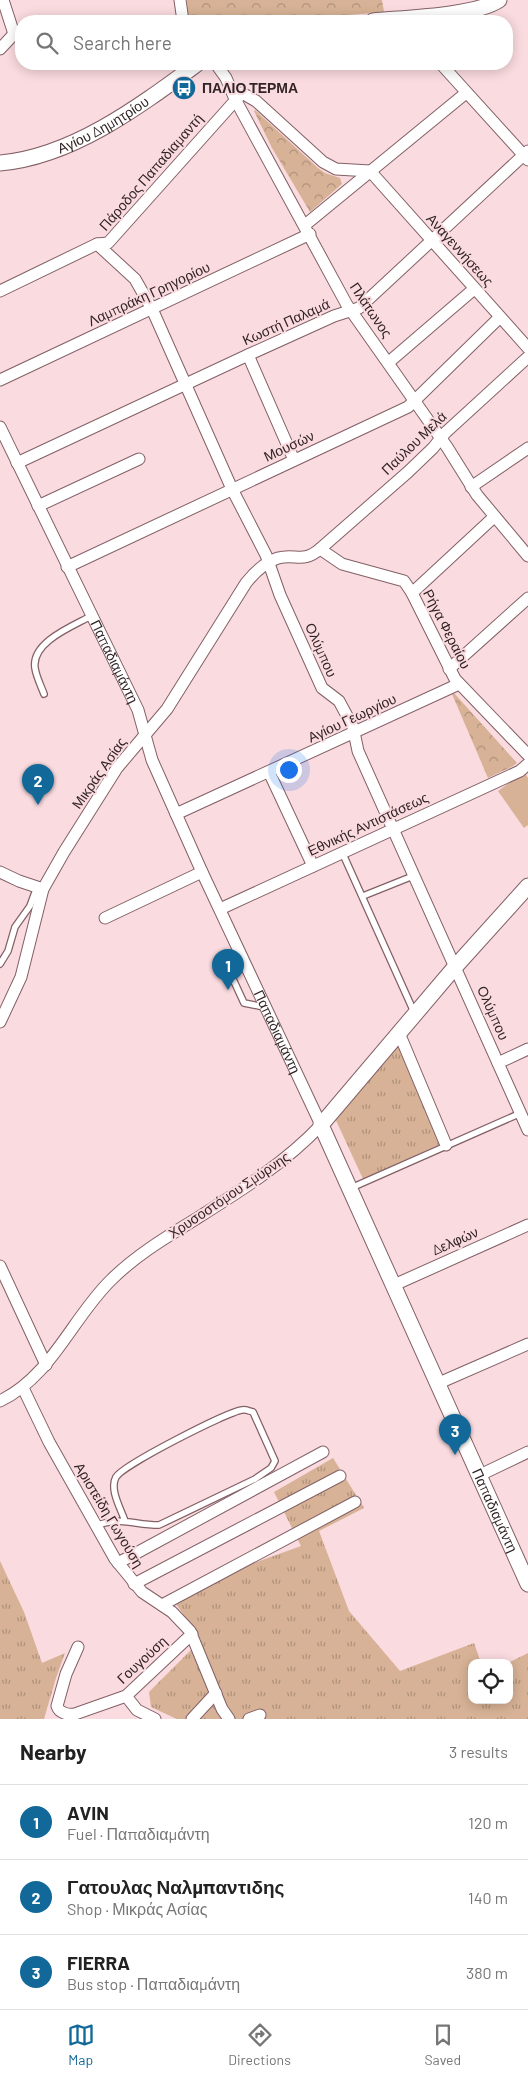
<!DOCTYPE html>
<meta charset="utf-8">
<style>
body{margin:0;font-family:Barlow,sans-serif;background:#f2f2f2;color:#222}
.controls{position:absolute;right:15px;bottom:15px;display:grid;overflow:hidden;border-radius:10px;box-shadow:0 2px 12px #0003}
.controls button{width:45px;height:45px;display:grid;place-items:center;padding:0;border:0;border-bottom:1px solid #e0e0e0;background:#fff;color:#222;font:25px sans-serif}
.you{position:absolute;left:288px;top:769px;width:18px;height:18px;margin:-12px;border:4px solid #fff;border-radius:50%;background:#1a73e8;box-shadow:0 0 0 8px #1a73e833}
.badge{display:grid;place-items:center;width:32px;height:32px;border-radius:50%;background:#116899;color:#fff;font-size:16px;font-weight:700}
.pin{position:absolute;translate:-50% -41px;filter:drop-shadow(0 1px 2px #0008)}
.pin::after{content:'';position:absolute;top:26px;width:18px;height:15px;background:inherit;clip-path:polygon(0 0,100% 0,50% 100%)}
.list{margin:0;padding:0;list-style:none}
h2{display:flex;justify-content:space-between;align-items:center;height:65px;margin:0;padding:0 20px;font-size:21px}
h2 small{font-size:16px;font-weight:400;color:#767676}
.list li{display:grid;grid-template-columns:32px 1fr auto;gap:15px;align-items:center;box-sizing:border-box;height:75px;padding:0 20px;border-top:1px solid #e0e0e0}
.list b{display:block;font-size:19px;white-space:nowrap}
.list p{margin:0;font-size:16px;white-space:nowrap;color:#767676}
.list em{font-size:16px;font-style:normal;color:#767676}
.icon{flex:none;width:28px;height:28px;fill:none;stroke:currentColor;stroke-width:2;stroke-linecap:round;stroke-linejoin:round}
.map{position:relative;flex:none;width:528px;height:1719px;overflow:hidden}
.search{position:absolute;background:#fff;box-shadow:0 2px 12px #0003;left:15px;right:15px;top:15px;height:55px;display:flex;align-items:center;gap:12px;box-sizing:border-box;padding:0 18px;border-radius:20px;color:#767676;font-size:19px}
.sheet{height:290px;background:#fff}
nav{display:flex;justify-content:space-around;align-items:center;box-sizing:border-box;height:70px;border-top:1px solid #e0e0e0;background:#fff;font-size:14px;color:#767676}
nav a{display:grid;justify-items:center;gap:2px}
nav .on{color:#116899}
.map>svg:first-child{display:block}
.grass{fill:url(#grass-tufts)}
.park{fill:url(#park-crowns)}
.pitch{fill:#d7b296}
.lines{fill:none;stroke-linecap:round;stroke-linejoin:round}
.service-casing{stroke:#826066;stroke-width:8}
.minor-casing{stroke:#826066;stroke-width:13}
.tertiary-casing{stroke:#826066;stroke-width:17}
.service{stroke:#fff;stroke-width:5.5}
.minor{stroke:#fff;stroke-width:11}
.tertiary{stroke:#fff;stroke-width:15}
.labels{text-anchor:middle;stroke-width:4;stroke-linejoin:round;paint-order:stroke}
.poi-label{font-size:14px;font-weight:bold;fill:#322426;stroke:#fadbdf;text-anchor:start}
.street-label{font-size:14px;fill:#322426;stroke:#fadbdf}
</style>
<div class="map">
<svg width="528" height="1719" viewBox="0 0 528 1719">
<defs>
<pattern id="grass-tufts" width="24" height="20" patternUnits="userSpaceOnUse" patternTransform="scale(1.25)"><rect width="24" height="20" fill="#d7b296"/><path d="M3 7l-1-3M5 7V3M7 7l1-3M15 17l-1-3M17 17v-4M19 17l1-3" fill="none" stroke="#af917a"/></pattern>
<pattern id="park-crowns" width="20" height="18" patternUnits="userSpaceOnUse" patternTransform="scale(1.25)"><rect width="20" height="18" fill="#d7b296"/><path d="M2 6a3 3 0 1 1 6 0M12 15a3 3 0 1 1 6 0" fill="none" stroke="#af917a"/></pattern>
</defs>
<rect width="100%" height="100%" fill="#fadbdf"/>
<!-- grass -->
<path class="grass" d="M397 1045H399L441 1144 363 1179 334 1116Z
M333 1458 364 1508 319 1531 349 1611 400 1671 474 1643 481 1663H472V1700H509L508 1663 528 1653V1719H177L151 1707 149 1692 201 1640 169 1594 301 1546 274 1492Z
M0 1561 24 1612 42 1663 65 1653 56 1678 44 1719H0Z"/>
<!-- park -->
<path class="park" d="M187 0H382L384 12 280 21H188Z
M255 110 318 168 325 173 340 178 342 184 310 212 272 148 254 111Z
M454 693 517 763 513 766 488 778 452 694Z"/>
<!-- pitch -->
<path class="pitch" d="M524 772 528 778V825L524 828 498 791Z"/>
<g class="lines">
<!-- service casing -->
<g class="service-casing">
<path id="service" d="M44 694C41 686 36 676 35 668 31 642 73 626 91 616
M342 852 414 1012
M363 896 413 876
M243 959 232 977 244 1003 264 1007
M0 964 8 951 15 927 30 906 37 887
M351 1188 521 1113
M95 1526C122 1516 133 1525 159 1525L255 1479 271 1468 275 1461 253 1412C249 1411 245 1409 242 1410 227 1412 123 1465 116 1477 109 1489 121 1509 125 1521"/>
</g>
<!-- minor casing -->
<g class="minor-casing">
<g id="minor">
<path d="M3 0 14 34"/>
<path d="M180 0 183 21"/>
<path d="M0 49 14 34 19 33"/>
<path d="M216 64 226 78 235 99 347 305 447 447 477 495 528 556"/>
<path d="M441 64 528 160"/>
<path d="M305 225 466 93"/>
<path d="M97 244 135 279 152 309 232 489 266 555 280 595 322 688 339 701 353 727 358 751 528 1130"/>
<path d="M0 291 97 244 108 243 242 93 256 101 323 162 336 169 370 171 528 348"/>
<path d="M248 355 294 460"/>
<path d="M389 362 474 289"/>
<path d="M0 380 310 234"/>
<path id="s1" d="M0 427 138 710 152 760 202 872 321 1125C283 1165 237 1193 191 1222 163 1239 134 1257 111 1280 72 1318 52 1376 0 1401"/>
<path d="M17 463 248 355 334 316 359 308 528 151"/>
<path d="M471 487 528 448"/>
<path d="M38 506 139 459"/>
<path d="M320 549 342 564 404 581 412 593 455 679 528 755"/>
<path d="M67 567 408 407 499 318"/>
<path d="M412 593 494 517"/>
<path d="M449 669 528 598"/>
<path d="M269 772 313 866"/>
<path d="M176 814 459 684"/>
<path d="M0 872 19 881 43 889"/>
<path d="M220 909 520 771 528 764"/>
<path d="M105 918 202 872"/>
<path d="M0 1022 21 977 43 889 64 852 117 768 167 709 246 583C254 573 265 562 278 558 296 553 302 564 320 549L408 472 433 448 445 433 528 357"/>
<path d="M399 1033 446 1145"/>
<path d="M498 1063 528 1049"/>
<path d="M0 1266 46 1365"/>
<path d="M394 1285 528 1225"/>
<path d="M439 1383 528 1344"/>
<path d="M23 1388 49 1442 115 1559 142 1592 172 1612 190 1631 222 1709 229 1719"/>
<path d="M480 1475 528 1452"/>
<path d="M118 1563 323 1452"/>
<path d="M134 1584 340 1476"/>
<path d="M162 1605 355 1502"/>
<path d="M78 1647 66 1674 57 1706C59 1713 68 1715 75 1714L126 1696 192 1634"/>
<path d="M126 1696 137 1710 155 1719"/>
<path d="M192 1719 216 1693"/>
<path d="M249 1719 260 1715"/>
</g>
</g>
<!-- tertiary casing -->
<g class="tertiary-casing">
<g id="tertiary">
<path d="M373 21C404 18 475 16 499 0"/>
<path id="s2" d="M0 163C72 157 140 106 197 64"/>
<path id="s3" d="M528 886 455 967 321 1125 528 1584"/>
</g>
</g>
<!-- service -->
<use href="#service" class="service"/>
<!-- minor -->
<use href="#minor" class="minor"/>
<!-- tertiary -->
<use href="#tertiary" class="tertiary"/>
</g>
<!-- icons -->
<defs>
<g id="bus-disc" transform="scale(1.25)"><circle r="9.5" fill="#116899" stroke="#fadbdf"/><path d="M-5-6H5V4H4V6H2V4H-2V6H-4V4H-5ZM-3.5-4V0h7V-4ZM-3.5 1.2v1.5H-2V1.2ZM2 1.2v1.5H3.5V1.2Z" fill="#fff"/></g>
</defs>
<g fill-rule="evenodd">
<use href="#bus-disc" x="184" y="88"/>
</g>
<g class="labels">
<!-- poi labels -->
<g class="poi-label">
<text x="202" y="93">ΠΑΛΙΟ ΤΕΡΜΑ</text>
</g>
<!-- street labels -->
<g class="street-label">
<text dy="5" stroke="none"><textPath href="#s2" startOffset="111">Αγίου Δημητρίου</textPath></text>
<text transform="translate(151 172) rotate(-49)" y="5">Πάροδος Παπαδιαμαντή</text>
<text transform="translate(460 250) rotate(48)" y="5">Αναγεννήσεως</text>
<text transform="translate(149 294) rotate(-25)" y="5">Λαμπράκη Γρηγορίου</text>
<text transform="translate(371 310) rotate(56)" y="5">Πλάτωνος</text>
<text transform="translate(286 322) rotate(-24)" y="5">Κωστή Παλαμά</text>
<text transform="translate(414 443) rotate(-44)" y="5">Παύλου Μελά</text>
<text transform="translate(289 446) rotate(-25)" y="5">Μουσών</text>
<text transform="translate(447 629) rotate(63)" y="5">Ρήγα Φεραίου</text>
<text transform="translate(321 650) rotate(66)" y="5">Ολύμπου</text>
<text dy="5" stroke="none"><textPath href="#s1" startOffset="261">Παπαδιαμάντη</textPath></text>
<text transform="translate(352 718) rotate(-25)" y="5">Αγίου Γεωργίου</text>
<text transform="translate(99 773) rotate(-55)" y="5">Μικράς Ασίας</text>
<text transform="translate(368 824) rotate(-25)" y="5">Εθνικής Αντιστάσεως</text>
<text transform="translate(493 1013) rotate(66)" y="5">Ολύμπου</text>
<text dy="5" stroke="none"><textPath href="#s1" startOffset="666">Παπαδιαμάντη</textPath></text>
<text transform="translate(229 1195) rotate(-34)" y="5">Χρυσοστόμου Σμύρνης</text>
<text transform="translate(455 1241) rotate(-24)" y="5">Δελφών</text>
<text dy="5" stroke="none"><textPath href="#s3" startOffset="739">Παπαδιαμάντη</textPath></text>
<text transform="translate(109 1515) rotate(59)" y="5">Αριστείδη Γωγούση</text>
<text transform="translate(142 1660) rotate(-43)" y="5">Γουγούση</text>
</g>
</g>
</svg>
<div class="controls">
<button><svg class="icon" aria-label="locate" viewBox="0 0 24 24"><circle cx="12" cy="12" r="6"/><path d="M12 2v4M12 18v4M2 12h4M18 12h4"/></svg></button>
</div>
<div class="you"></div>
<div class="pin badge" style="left:228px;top:990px">1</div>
<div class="pin badge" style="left:38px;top:805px">2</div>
<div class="pin badge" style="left:455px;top:1455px">3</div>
<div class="search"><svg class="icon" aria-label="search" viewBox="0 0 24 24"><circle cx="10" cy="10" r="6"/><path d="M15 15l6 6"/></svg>Search here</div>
</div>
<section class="sheet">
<h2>Nearby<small>3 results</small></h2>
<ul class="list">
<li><span class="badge">1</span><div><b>AVIN</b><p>Fuel · Παπαδιαμάντη</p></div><em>120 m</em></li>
<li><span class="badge">2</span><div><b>Γατουλας Ναλμπαντιδης</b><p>Shop · Μικράς Ασίας</p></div><em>140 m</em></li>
<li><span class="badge">3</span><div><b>FIERRA</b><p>Bus stop · Παπαδιαμάντη</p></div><em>380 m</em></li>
</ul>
</section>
<nav>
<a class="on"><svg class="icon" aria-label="map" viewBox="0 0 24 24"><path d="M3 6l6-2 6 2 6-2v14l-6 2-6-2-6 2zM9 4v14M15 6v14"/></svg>Map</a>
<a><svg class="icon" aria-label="directions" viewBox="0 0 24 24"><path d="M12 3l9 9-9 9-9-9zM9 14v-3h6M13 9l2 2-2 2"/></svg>Directions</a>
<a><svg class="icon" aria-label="saved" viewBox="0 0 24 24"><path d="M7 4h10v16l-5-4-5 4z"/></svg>Saved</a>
</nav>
